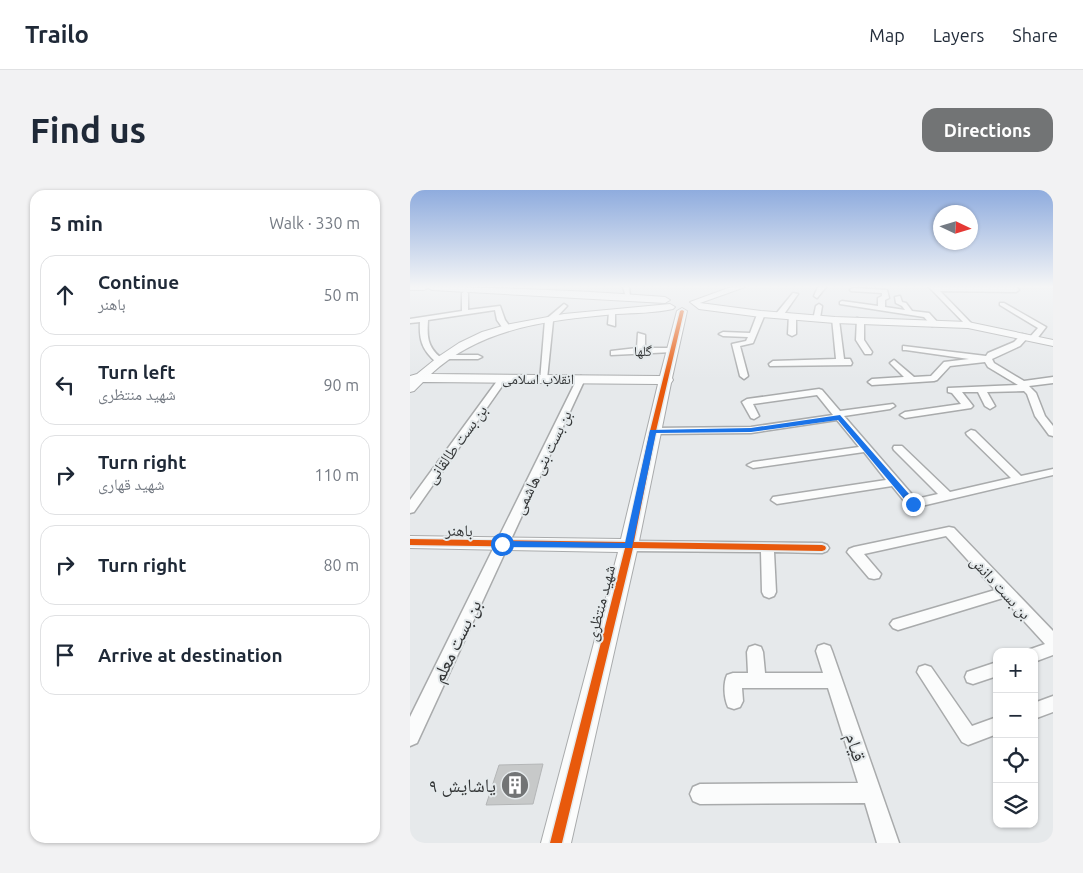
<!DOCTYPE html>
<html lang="en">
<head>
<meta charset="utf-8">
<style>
	body { margin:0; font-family:Ubuntu,"Noto Naskh Arabic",sans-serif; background:#f2f2f3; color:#1f2937 }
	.controls { position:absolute; right:15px; bottom:15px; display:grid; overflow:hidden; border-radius:10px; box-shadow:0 1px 4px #0004 }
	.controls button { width:45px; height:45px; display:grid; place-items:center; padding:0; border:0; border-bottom:1px solid #e0e1e3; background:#fff; color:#1f2937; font:25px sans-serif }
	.compass { position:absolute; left:523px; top:15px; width:45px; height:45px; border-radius:50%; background:#fff; box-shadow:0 1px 4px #0004; rotate:94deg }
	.stop { position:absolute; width:15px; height:15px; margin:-11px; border:4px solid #1a73e8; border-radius:50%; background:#fff }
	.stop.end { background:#1a73e8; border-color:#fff; box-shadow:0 1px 5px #0008 }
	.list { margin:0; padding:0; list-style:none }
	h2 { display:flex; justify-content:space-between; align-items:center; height:65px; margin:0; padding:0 20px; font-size:21px }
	h2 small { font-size:16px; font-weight:400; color:#747a83 }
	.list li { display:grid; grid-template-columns:32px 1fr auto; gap:15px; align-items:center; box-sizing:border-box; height:80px; margin:0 10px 10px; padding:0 10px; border:1px solid #e0e1e3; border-radius:15px }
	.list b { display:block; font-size:19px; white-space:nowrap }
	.list p { margin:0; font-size:16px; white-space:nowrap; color:#747a83 }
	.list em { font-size:16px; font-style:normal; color:#747a83 }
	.icon { flex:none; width:28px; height:28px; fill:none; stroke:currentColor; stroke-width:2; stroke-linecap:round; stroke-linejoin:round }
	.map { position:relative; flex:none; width:643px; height:653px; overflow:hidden; border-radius:15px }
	header { display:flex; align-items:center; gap:30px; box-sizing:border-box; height:70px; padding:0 25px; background:#fff; border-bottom:1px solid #e0e1e3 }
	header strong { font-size:24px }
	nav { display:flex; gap:28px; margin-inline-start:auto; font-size:18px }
	.intro { display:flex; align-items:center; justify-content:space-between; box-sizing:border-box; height:120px; padding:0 30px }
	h1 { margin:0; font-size:35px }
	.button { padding:12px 22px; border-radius:15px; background:#727475; color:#fff; font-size:18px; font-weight:700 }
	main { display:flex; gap:30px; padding:0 30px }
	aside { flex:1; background:#fff; border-radius:15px; box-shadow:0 1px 4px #0004 }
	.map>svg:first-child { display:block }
	.building { fill:#c7c9c9; stroke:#b4b6b7 }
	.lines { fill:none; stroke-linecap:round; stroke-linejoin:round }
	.street-casing { stroke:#a9abac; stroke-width:3 }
	.secondary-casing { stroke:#a9abac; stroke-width:2 }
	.street { fill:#fbfcfc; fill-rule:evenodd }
	.secondary { fill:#fbfcfc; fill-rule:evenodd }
	.cycleway-casing { stroke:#e5eaec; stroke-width:3 }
	.cycleway { fill:#e8590c; fill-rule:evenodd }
	.route { fill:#1a73e8 }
	.labels { text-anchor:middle; stroke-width:4; stroke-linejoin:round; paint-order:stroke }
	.far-street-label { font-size:14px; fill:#333536; stroke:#e5eaec }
	.street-label { font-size:16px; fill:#333536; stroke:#e5eaec }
	.near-street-label { font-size:19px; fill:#333536; stroke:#e5eaec }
	.near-poi-label { font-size:19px; fill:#333536; stroke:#e5eaec; text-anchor:end }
</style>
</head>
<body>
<header>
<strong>Trailo</strong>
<nav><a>Map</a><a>Layers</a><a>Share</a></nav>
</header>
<div class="intro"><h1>Find us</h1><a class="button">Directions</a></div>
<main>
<aside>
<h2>5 min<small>Walk · 330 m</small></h2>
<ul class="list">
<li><svg class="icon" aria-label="ahead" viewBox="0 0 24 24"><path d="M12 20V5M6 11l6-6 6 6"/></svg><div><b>Continue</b><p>باهنر</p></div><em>50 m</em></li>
<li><svg class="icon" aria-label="left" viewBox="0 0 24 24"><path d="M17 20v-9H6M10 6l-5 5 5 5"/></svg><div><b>Turn left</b><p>شهید منتظری</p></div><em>90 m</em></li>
<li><svg class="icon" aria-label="right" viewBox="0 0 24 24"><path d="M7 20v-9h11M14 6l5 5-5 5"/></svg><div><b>Turn right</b><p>شهید قهاری</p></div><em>110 m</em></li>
<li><svg class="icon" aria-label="right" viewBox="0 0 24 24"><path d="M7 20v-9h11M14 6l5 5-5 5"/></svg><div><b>Turn right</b></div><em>80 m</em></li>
<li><svg class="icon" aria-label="arrive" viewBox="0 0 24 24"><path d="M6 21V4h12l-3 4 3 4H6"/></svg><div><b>Arrive at destination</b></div></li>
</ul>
</aside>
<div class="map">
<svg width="643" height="653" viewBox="0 0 643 653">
	<rect width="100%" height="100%" fill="#e6e9eb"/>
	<!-- building -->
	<path class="building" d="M133,574L123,614L76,615L89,575Z"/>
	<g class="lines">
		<defs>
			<path id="street" d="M213,97H219L220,107H216Z
				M408,97H416L407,108L404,106Z
				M519,97H607L609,100L606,102L530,101L561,133V137H558Z
				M443,98L477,100L479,108L475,110V117L495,120L492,116L486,113L485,107L490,106L492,112L496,113L502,121L519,123L529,134L522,136L514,127L430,114V112L432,111L468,116V108L472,106V103L441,101L440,100Z
				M55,101L58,103V120L90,116L95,130L101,138L94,140L87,130L85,120L18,130C17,146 17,156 30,167L34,165H68L72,167L68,169H33L32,172H26C12,160 9,150 10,132L0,133V129L52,121V103Z
				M383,103L388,104L372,127H366L365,125Z
				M590,113H594L636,137L626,150H620L619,148L628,138L590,115Z
				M154,114L157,116L143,131L137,189L133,192L130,191L135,130Z
				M409,114L412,116L410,128L403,130L406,116Z
				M199,122L205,123V136L198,134Z
				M348,122L355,124L343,153L330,156L338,186L334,189L330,186L322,154L336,151L338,147L313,146L309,144L313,142L340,143Z
				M379,124L386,126V144L382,146L378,144Z
				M422,128L429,130L434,169H440L442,173L441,175L360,176L359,174L363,171L426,169Z
				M447,128L454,130V150L462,162L461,164H455L446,150Z
				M228,143L235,145V158H263L267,160L263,162L201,165V161L227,158Z
				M612,144L619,146L610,156L582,169L584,173L614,191L643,187V193L619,196L626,203L635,226L643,236V246L639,245L625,226L617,204L614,201L577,202L585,216L580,219L575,216L568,202H552L563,216L561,218L495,228L490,225L495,222L551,214L542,203L538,202V198L608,195L578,177L575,172L540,176L527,190L524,191L462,195L458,192L462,189L494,187L480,173L484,170L504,187L521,186L534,172L559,169L496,160H493V156L576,166L578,163L604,152Z
				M93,186L97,189L4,322L0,323V310L90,187Z
				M171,186L175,189L7,553L0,556V527L167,189Z
				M409,199L412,200L430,221L483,214L485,216L480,219L434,226L506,309L528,304L484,260L483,258L484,256H492L540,302L601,288L557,245L556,243L561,240L565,241L611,286L643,279V285L503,318L499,317L482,296L367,314L361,310L363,307L476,290L454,262L343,278L337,275L343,272L449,257L427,230L341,243L243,244L238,241L243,238L341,237L423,225L407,205L343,214L349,226L344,229L341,228L332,212L337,209Z
				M539,337L544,338L643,441V465L624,472V462H617L618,460L635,454L593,408L488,440L483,438L480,434L483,430L585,400L536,346L454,364L471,384L469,388L464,389L459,388L437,362L439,359L444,357Z
				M219,351L412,353L417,355L419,358L417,361L412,363L364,362L366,402L364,406L359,408L354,406L352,402L351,362L219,361L214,359L212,356L214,353Z
				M414,454L420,456L422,461L489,653H467L455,613L290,614L283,611L280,604L283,597L290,594L448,593L418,498H332L333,511L330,517L324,519L318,517C314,508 313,494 317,485L323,483H338L337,462L339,457L345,455L351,457L353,462L355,483H413L406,461L408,456Z
				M587,472V486L563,494L557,492L555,487L557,482Z
				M515,475L521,477L562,536L587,527V544L558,555L552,552L507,482L509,477Z
				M643,506V522L624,529V513Z"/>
			<path id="secondary" d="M0,97C85,97 170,100 255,107L260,110L255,113L22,100L18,98L14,100H0Z
				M321,97H335L290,113L351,121L425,127L558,132L643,150V156L558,138L425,133L351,127L289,119L280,112Z
				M260,114L265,117L263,119C245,123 225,123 206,124C140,130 72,137 21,184L250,186L267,121L272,118L277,121L262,188L263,190L261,193L228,356L161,653H131L208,362L0,358V346L211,349L248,194L13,192L4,201L0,202V186L7,184L28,167L49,153L72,142L96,135L154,124Z"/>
		</defs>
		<!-- street casing -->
		<use href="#street" class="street-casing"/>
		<!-- secondary casing -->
		<use href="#secondary" class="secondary-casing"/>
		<!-- street -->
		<use href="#street" class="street"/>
		<!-- secondary -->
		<use href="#secondary" class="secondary"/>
		<defs>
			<path id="cycleway" d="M272,120L274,121L246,241L224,352L412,355L415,356L416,358L415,360L412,361L223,358L152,653H140L215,358L0,355V349L216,352L240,241L270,121Z"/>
		</defs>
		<!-- cycleway casing -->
		<use href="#cycleway" class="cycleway-casing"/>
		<!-- cycleway -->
		<use href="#cycleway" class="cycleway"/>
	</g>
	<!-- sky -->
	<linearGradient id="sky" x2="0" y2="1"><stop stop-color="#8facde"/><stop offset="0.51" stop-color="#f4f5f6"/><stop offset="1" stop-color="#f4f5f6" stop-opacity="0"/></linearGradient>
	<rect width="643" height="189" fill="url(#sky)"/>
	<!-- route -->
	<path class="route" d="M430,225L506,312V316H500L428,230L341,242L246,243L222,358L92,357L88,354L92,351L215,353L240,240L341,238Z"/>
	<!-- icons -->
	<defs>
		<symbol id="building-disc" viewBox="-11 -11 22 22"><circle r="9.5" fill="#727475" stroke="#e5eaec"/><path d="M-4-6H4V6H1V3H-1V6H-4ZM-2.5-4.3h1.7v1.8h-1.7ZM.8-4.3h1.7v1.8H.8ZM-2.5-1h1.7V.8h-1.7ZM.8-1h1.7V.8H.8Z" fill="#fff"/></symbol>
	</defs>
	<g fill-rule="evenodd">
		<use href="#building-disc" x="89" y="579" width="32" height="32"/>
	</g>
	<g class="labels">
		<!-- far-street labels -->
		<g class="far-street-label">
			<text transform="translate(233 161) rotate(-1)" y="5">گلها</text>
			<text x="128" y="194">انقلاب اسلامی</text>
		</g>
		<!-- street labels -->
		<g class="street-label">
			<text transform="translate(46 254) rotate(-54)" y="6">بن بست طالقانی</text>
			<text transform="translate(132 272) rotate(-64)" y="6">بن بست بنی هاشمی</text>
			<text transform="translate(49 340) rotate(1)" y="6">باهنر</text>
			<text transform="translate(591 397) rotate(47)" y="6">بن بست دانش</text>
			<text transform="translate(190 413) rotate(-76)" y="6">شهید منتظری</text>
		</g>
		<!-- near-street labels -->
		<g class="near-street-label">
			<text transform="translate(46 451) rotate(-64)" y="7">بن بست معلم</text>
			<text transform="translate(446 557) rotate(72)" y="7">قیام</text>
		</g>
		<!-- near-poi labels -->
		<g class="near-poi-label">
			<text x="86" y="602">یاشایش ۹</text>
		</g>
	</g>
</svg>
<div class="controls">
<button>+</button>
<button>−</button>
<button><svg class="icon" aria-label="locate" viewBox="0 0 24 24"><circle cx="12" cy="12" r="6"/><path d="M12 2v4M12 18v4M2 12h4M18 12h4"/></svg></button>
<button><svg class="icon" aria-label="layers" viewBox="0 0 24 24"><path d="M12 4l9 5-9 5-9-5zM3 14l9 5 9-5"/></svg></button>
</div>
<svg class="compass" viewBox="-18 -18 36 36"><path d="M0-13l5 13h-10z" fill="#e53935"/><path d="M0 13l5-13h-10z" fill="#747a83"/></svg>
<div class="stop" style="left:92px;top:354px"></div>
<div class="stop end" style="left:503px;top:314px"></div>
</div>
</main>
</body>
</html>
